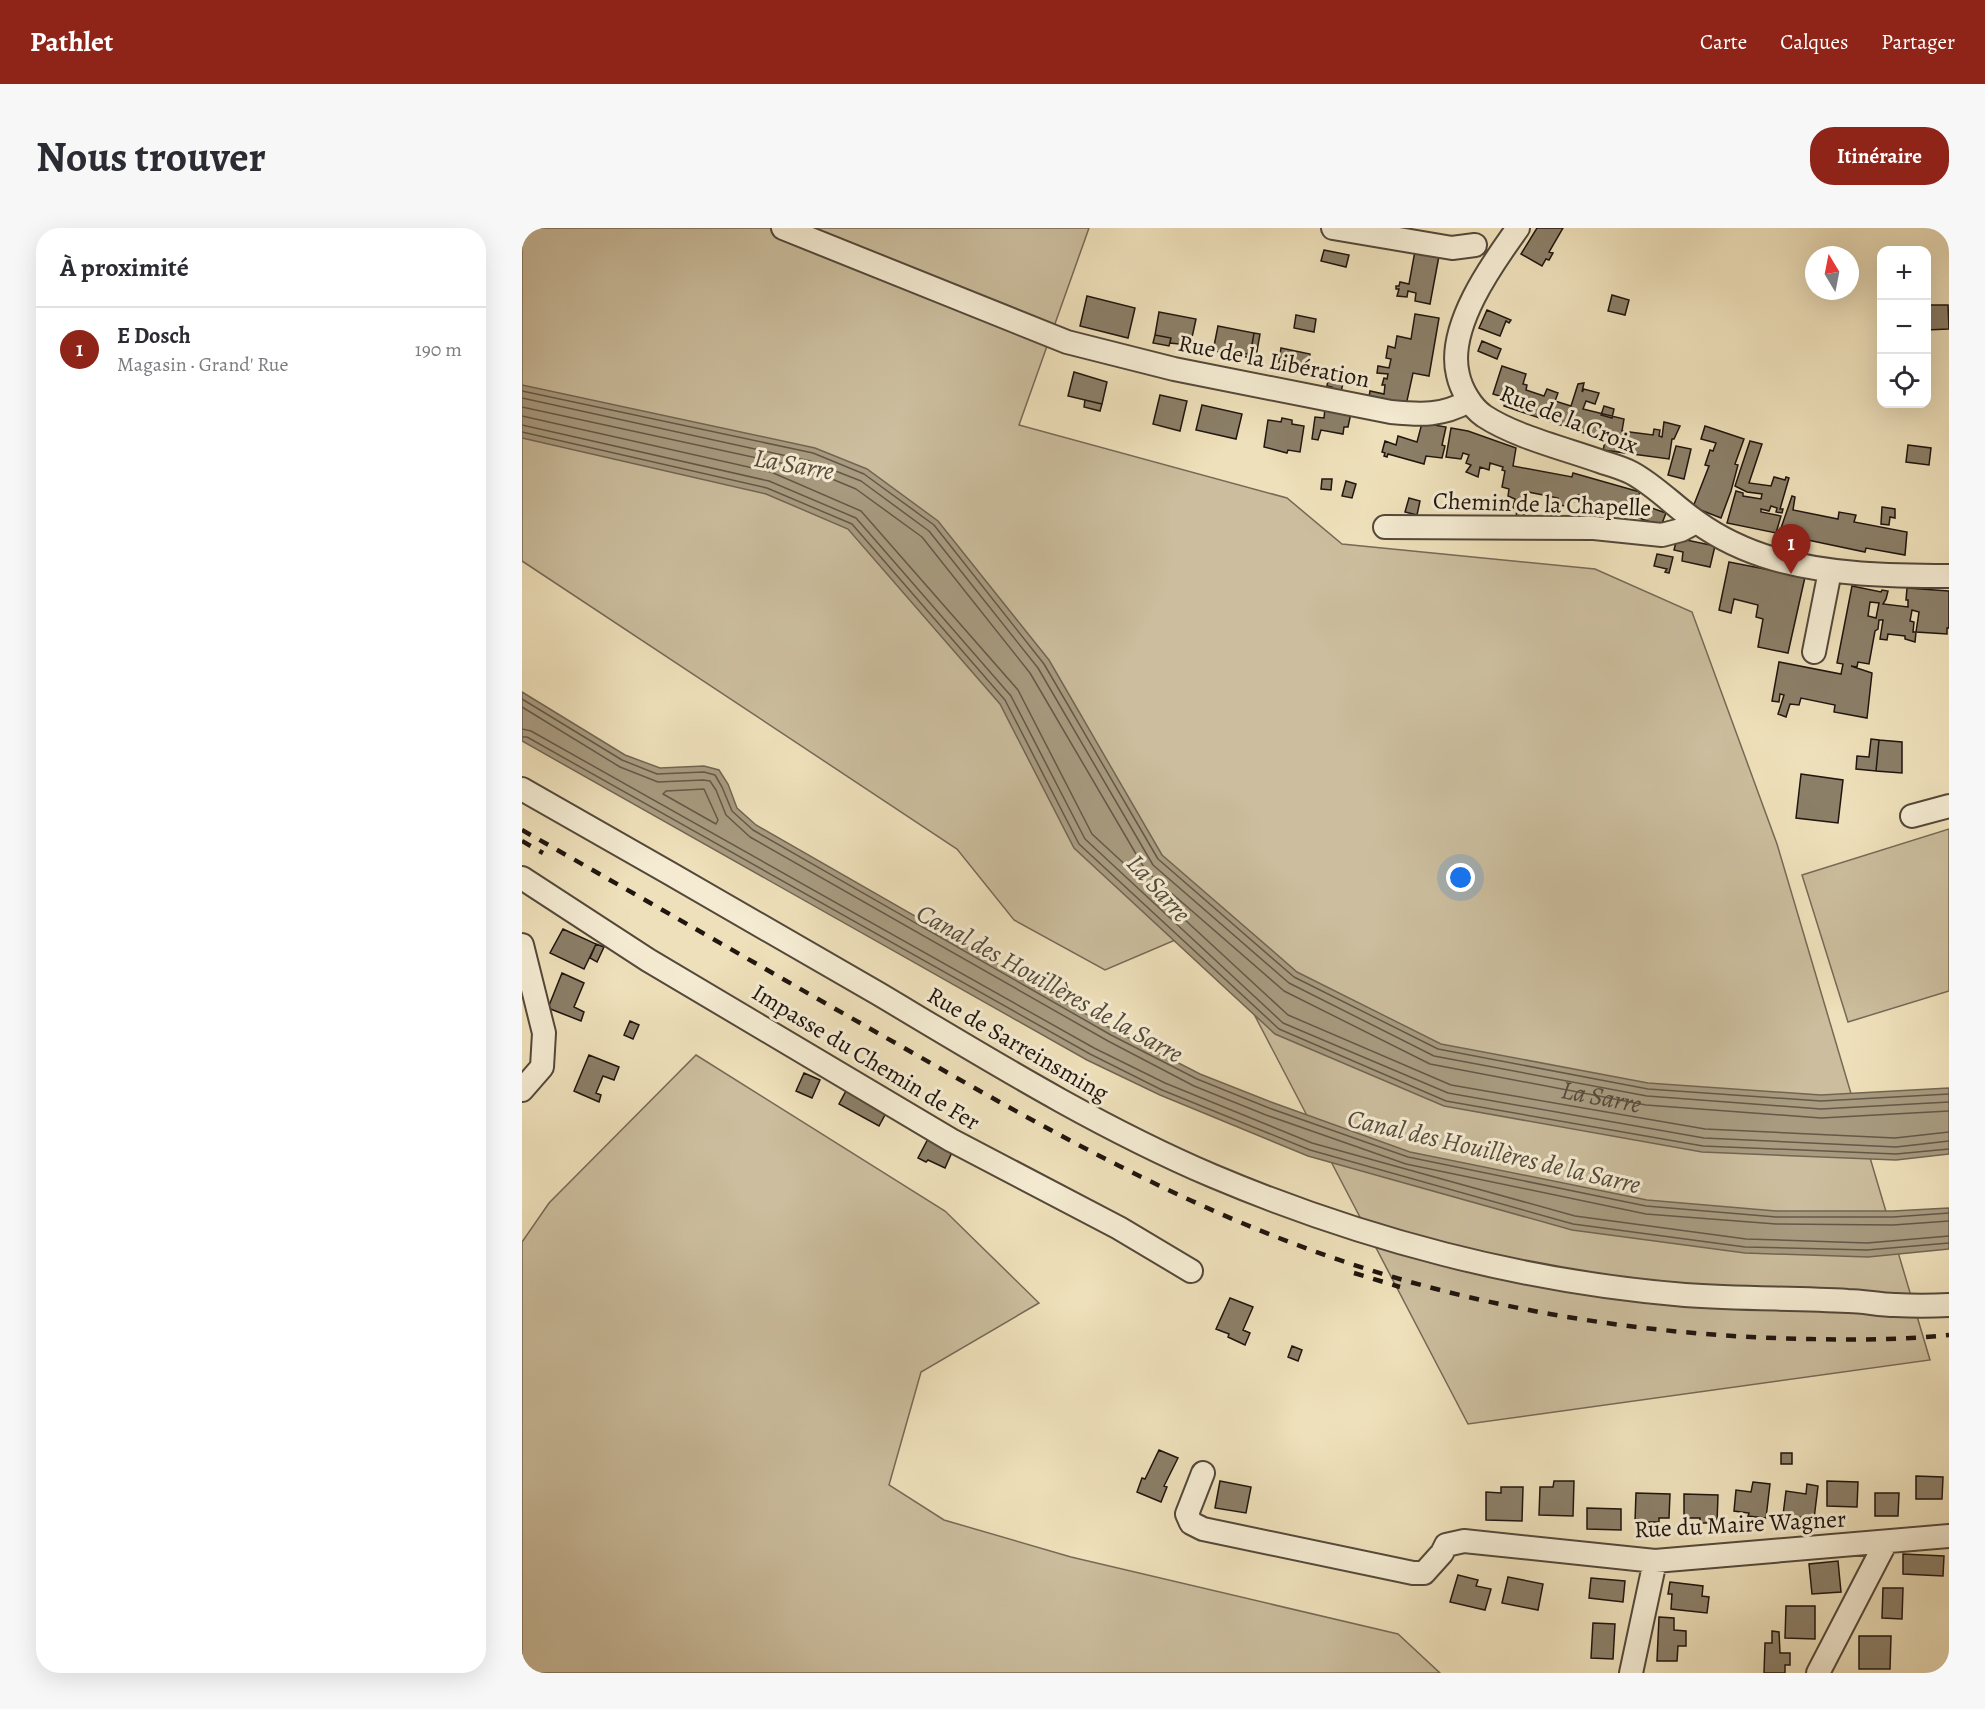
<!DOCTYPE html>
<html lang="fr">
<head>
<meta charset="utf-8">
<style>
	body { margin:0; font-family:Alegreya,serif; background:#f7f7f7; color:#2b2b33 }
	.controls { position:absolute; right:18px; top:18px; display:grid; overflow:hidden; border-radius:12px; box-shadow:0 6px 24px #0002 }
	.controls button { width:54px; height:54px; display:grid; place-items:center; padding:0; border:0; border-bottom:2px solid #e1e1e2; background:#fff; color:#2b2b33; font:30px sans-serif }
	.compass { position:absolute; left:1283px; top:18px; width:54px; height:54px; border-radius:50%; background:#fff; box-shadow:0 6px 24px #0002; rotate:350deg }
	.you { position:absolute; left:939px; top:650px; width:21px; height:21px; margin:-15px; border:4px solid #fff; border-radius:50%; background:#1a73e8; box-shadow:0 0 0 9px #1a73e833 }
	.badge { display:grid; place-items:center; width:39px; height:39px; border-radius:50%; background:#8f2418; color:#fff; font-size:20px; font-weight:700 }
	.pin { position:absolute; translate:-50% -50px; filter:drop-shadow(0 2px 3px #0008) }
	.pin::after { content:''; position:absolute; top:32px; width:21px; height:18px; background:inherit; clip-path:polygon(0 0,100% 0,50% 100%) }
	.list { margin:0; padding:0; list-style:none }
	h2 { display:flex; justify-content:space-between; align-items:center; height:78px; margin:0; padding:0 24px; font-size:26px }
	h2 small { font-size:20px; font-weight:400; color:#7c7c81 }
	.list li { display:grid; grid-template-columns:39px 1fr auto; gap:18px; align-items:center; box-sizing:border-box; height:84px; padding:0 24px; border-top:2px solid #e1e1e2 }
	.list b { display:block; font-size:22px; white-space:nowrap }
	.list p { margin:0; font-size:20px; white-space:nowrap; color:#7c7c81 }
	.list em { font-size:20px; font-style:normal; color:#7c7c81 }
	.icon { flex:none; width:33px; height:33px; fill:none; stroke:currentColor; stroke-width:2; stroke-linecap:round; stroke-linejoin:round }
	.map { position:relative; flex:none; width:1427px; height:1445px; overflow:hidden; border-radius:24px }
	header { display:flex; align-items:center; gap:36px; box-sizing:border-box; height:84px; padding:0 30px; background:#8f2418; color:#fff }
	header strong { font-size:28px }
	nav { display:flex; gap:33px; margin-inline-start:auto; font-size:21px }
	.intro { display:flex; align-items:center; justify-content:space-between; box-sizing:border-box; height:144px; padding:0 36px }
	h1 { margin:0; font-size:42px }
	.button { padding:15px 27px; border-radius:24px; background:#8f2418; color:#fff; font-size:21px; font-weight:700 }
	main { display:flex; gap:36px; padding:0 36px }
	aside { flex:1; background:#fff; border-radius:24px; box-shadow:0 6px 24px #0002 }
	.map>svg:first-child { display:block }
	.green { fill:#cbbd9d; stroke:#766956; stroke-width:1.5 }
	.water { fill:#a89b80; stroke:#726553; stroke-width:1.5 }
	.lines { fill:none; stroke-linecap:round; stroke-linejoin:round }
	.shore { stroke:#645848; stroke-width:1.5 }
	.building { fill:#8b7f68; stroke:#20150f; stroke-width:1.5; fill-rule:evenodd }
	.minor-casing { stroke:#54483a; stroke-width:26 }
	.minor { stroke:#f4ebd2; stroke-width:22 }
	.rail { stroke:#20150f; stroke-width:4.5; stroke-dasharray:10 10; stroke-linecap:butt }
	.labels { text-anchor:middle; stroke-width:6; stroke-linejoin:round; paint-order:stroke }
	.street-label { font-size:24px; fill:#20150f; stroke:#f4ebd2 }
	.water-label { font-size:26px; font-style:italic; fill:#564b3c; stroke:#f4ebd2 }
</style>
</head>
<body>
<header>
<strong>Pathlet</strong>
<nav><a>Carte</a><a>Calques</a><a>Partager</a></nav>
</header>
<div class="intro"><h1>Nous trouver</h1><a class="button">Itinéraire</a></div>
<main>
<aside>
<h2>À proximité<small></small></h2>
<ul class="list">
<li><span class="badge">1</span><div><b>E Dosch</b><p>Magasin · Grand' Rue</p></div><em>190 m</em></li>
</ul>
</aside>
<div class="map">
<svg width="1427" height="1445" viewBox="0 0 1427 1445">
	<rect width="100%" height="100%" fill="#eee0ba"/>
	<filter id="stains"><feTurbulence type="fractalNoise" baseFrequency=".00333" numOctaves="4"/><feColorMatrix values="0 0 0 0 .2 0 0 0 0 .09 0 0 0 0 .02 0 0 0 .5 -.17"/></filter>
	<radialGradient id="worn" r=".72"><stop offset=".6" stop-color="#630" stop-opacity="0"/><stop offset="1" stop-color="#630" stop-opacity=".3"/></radialGradient>
	<!-- green -->
	<path class="green" d="M0,0H567L497,197L765,270L820,316L1073,341L1170,384L1255,616L1408,1132L946,1196L686,698L583,742L492,692L435,621L0,333Z
		M1427,601V763L1326,794L1280,647Z
		M174,827L423,983L517,1075L399,1144L367,1257L422,1292L549,1329L876,1406L918,1445H0V1014L27,975Z"/>
	<!-- water -->
	<path class="water" d="M0,157L293,220L345,241L416,293L527,432L640,627L775,744L919,816L1126,855L1299,867L1427,860V926L1374,932L1180,924L922,878L753,806L552,620L478,476L326,301L244,266L0,210Z
		M0,464L103,527L138,540L182,538L197,542L206,556L215,580L234,597L592,802L678,846L749,874L888,924L1125,972L1254,983H1371L1427,980V1021L1346,1029L1223,1025L1050,1002L786,928L638,867L565,832L0,513Z"/>
	<g class="lines">
		<!-- shore -->
		<g class="shore">
			<path d="M0,163L291,225L342,246L412,297L522,436L636,631L772,749L916,821L1126,861L1299,873L1427,866"/>
			<path d="M0,170L288,233L339,253L407,303L516,440L631,637L767,755L912,828L1125,868L1299,881L1427,874"/>
			<path id="s1" d="M0,179L286,241L334,261L400,309L508,445L624,643L762,763L908,836L1124,877L1299,890L1427,883"/>
			<path d="M0,188L249,244L339,283L496,462L570,606L766,787L929,857L1183,901L1373,910L1427,904"/>
			<path d="M0,197L247,253L334,290L489,468L563,611L761,795L926,865L1182,910L1374,919L1427,913"/>
			<path d="M0,204L245,260L330,296L483,472L557,616L757,801L924,873L1181,918L1374,926L1427,921"/>
			<path d="M0,471L100,532L135,546L182,544L193,547L200,559L210,583L231,602L589,807L675,851L747,880L886,929L1124,978L1254,989H1371L1427,985"/>
			<path d="M0,479L98,539L136,554L181,552L188,553L194,562L204,587L228,609L586,813L672,858L744,887L884,936L1124,986L1254,996L1371,997L1427,993"/>
			<path d="M0,501L9,503L572,820L643,855L790,915L1053,988L1224,1011L1345,1015L1427,1008"/>
			<path d="M0,509H5L568,826L640,862L788,922L1051,996L1223,1019L1345,1022L1427,1015"/>
			<path d="M182,561L196,592L194,596L141,566L144,563Z"/>
		</g>
	</g>
	<!-- building -->
	<path class="building" d="M1015,0H1041L1027,24L1031,25L1027,32L1024,31L1020,38L999,26Z
		M802,22L827,27L824,39L799,33Z
		M893,23L917,28L908,76L893,73L894,65L886,63L885,69L875,68L877,61H874V58H877L878,54L887,56Z
		M1090,67L1107,72L1103,87L1086,83Z
		M565,68L613,80L606,110L558,98Z
		M1404,77H1426L1427,101L1404,102Z
		M965,82L989,92L987,95L984,93L978,108L957,100Z
		M637,84L674,91L669,114L660,113L657,116L648,115L649,110L633,107Z
		M893,86L917,90L907,148L891,145L883,182L846,175L848,163L862,166L863,157H860L862,150L865,151L866,146L855,145L856,138L867,140L869,131L864,130L866,118L873,120L875,108L889,111Z
		M774,87L794,91L792,104L772,100Z
		M696,98L732,105L729,123L725,126L711,123L710,126L691,123Z
		M732,105L738,106L735,123L729,122Z
		M633,107L649,110L647,118L631,115Z
		M960,113L979,121L975,131L956,123Z
		M759,120L788,126L784,146L756,140Z
		M729,122L735,123L734,131L710,126L711,123L725,126Z
		M980,138L1004,146L1001,156L1005,157L1004,162L1022,168L1025,161L1036,165L1033,173L1049,178L1056,156L1062,155L1060,164L1062,161L1077,165L1073,176L1064,173L1061,181L1102,191L1100,203L1131,207L1132,201L1138,202L1137,208L1140,209L1142,194L1158,198L1152,211H1150L1147,231L1081,222L1083,214L1076,212L1077,210L982,178L984,170L971,166Z
		M552,144L585,154L580,176L546,168Z
		M806,152L821,155L819,164L810,162V159L805,158Z
		M638,167L665,173L658,203L631,196Z
		M563,172L580,176L578,183L562,179Z
		M680,177L720,186L714,211L674,202Z
		M1082,178L1092,181L1090,190L1079,187Z
		M803,180L829,185L826,199H822L821,206L799,202L796,212L790,211L793,189L802,190Z
		M760,190L770,192V196L782,198L778,224L766,222L765,225L742,219L746,192L759,194Z
		M900,195L924,199L920,217L923,218L920,230L904,228L902,236L866,226L865,229L862,228L863,225L860,224L863,213L874,217L876,208L895,214Z
		M1183,198L1222,211L1213,236L1216,237L1209,263L1199,290L1171,279L1187,238L1183,237L1188,222L1191,223L1194,215L1179,211Z
		M929,200L946,203L994,220L991,238L1050,249L1051,245L1118,264L1111,285L1092,280L1090,287L1074,285L1077,276L1061,271L1062,268L1056,267L1055,274L1046,272L1044,278L1036,277V270L1006,264L1002,290L994,289L995,281L991,280L993,271L986,268L987,261L980,259L983,243L980,242L981,239L968,235L967,242L958,239L956,249L944,244L949,237L944,235L947,227L941,225L939,231L924,229Z
		M1228,213L1240,216L1227,255L1249,258L1252,249L1263,252L1264,249L1267,250L1258,281H1261L1260,285L1254,284L1255,280L1249,278L1247,283L1239,281V284L1259,288L1254,305L1205,295L1214,263L1221,265V268L1239,271L1240,266L1225,264L1213,258Z
		M1386,217L1409,220L1407,237L1384,234Z
		M1154,218L1169,221L1162,251L1146,247Z
		M800,251H810L809,262L799,261Z
		M824,253L834,256L830,270L820,268Z
		M1270,268L1273,269L1271,282L1316,291L1317,284L1334,287L1332,294L1385,304L1383,327L1344,320L1343,324L1257,306Z
		M887,270L898,273L895,287L883,284Z
		M1121,277L1144,285L1139,298L1117,290Z
		M1360,279L1373,281V290L1368,289L1367,297L1359,296Z
		M1155,310L1193,318L1188,339L1160,333L1161,324L1152,322Z
		M1135,326L1151,329L1147,345L1143,344L1145,341L1132,338Z
		M1207,334L1283,349L1266,425L1236,419L1241,391L1234,389L1236,377L1212,371L1209,385L1197,382Z
		M1330,358L1359,364L1360,362L1366,363L1364,371L1361,376L1386,379V372H1384L1385,360L1427,363V400H1425V406L1394,404L1397,384L1390,382L1388,393L1392,394L1391,404H1394L1393,414L1383,411V408L1366,406L1365,412L1358,411L1361,392H1357L1356,401L1353,403L1347,436L1336,434L1335,439L1329,438L1350,445L1345,490L1312,484L1313,477L1279,470L1277,477L1268,476L1264,489L1256,486L1262,467L1258,466L1257,474L1250,473L1257,434L1319,446L1321,436L1315,435ZM1348,374L1357,375L1354,390L1346,388Z
		M1349,511L1357,512L1354,543L1334,541L1335,528L1347,529Z
		M1357,512L1380,514V545L1354,543Z
		M1279,546L1321,552L1316,595L1274,590Z
		M41,701L74,716L62,741L28,725Z
		M74,716L82,719L75,734L68,730Z
		M40,745L62,755L52,779L62,784L59,793L26,780Z
		M108,793L117,797L111,811L102,807Z
		M67,827L97,839L92,852L81,848L74,865L79,867L77,874L52,863Z
		M282,845L298,852L290,870L274,863Z
		M325,861L365,883L357,898L317,876Z
		M407,909L431,922L423,940L406,932L404,934L396,930Z
		M708,1070L731,1079L721,1102L728,1105L723,1117L706,1109L707,1106L694,1101Z
		M770,1118L780,1122L776,1133L766,1129Z
		M637,1222L656,1230L642,1258L645,1259L639,1274L615,1264L620,1250L623,1251Z
		M1259,1225H1270V1236H1259Z
		M1394,1248L1421,1249L1420,1271H1394Z
		M698,1253L729,1259L724,1285L693,1280Z
		M1032,1253H1052L1051,1288L1017,1287L1018,1259H1031Z
		M1305,1253L1336,1254L1335,1279L1305,1278Z
		M1231,1254L1248,1256L1244,1290L1226,1288L1227,1285L1212,1283L1214,1262L1229,1264Z
		M1285,1256L1296,1258L1292,1291L1261,1287L1264,1263L1284,1266Z
		M979,1259H1001L1000,1293L964,1292V1264L979,1265Z
		M1114,1265L1148,1266L1147,1290H1137V1294H1113Z
		M1353,1265H1377L1376,1288H1353Z
		M1162,1266L1196,1267L1195,1295H1178V1290H1162Z
		M1065,1280L1099,1281V1302L1065,1301Z
		M1381,1326L1422,1328L1421,1348L1381,1346Z
		M1316,1333L1319,1364L1290,1366L1287,1336Z
		M936,1347L956,1352L954,1358L969,1361L963,1382L928,1374Z
		M986,1349L1021,1356L1016,1382L980,1375Z
		M1069,1350L1103,1353L1101,1374L1067,1370Z
		M1148,1354L1181,1358L1180,1368L1187,1369L1185,1385L1149,1381L1150,1366H1146Z
		M1361,1360H1381L1380,1391L1360,1390Z
		M1264,1378H1293V1411L1263,1410Z
		M1137,1389L1152,1390V1402L1164,1403V1418H1156L1155,1433H1135Z
		M1071,1395L1093,1396L1091,1431L1069,1430Z
		M1250,1403L1257,1404L1258,1425H1268V1437H1263V1445H1242L1243,1415H1250Z
		M1337,1408H1369L1368,1441H1337Z"/>
	<g class="lines">
		<defs>
			<path id="minor" d="M261,0L545,114L652,141L869,184C900,187 920,188 947,173
				M811,0L930,20L953,17
				M996,0C970,36 924,100 936,147C939,161 949,179 962,188C994,209 1044,221 1080,234C1090,237 1101,240 1110,245C1134,258 1152,278 1175,294C1197,310 1225,323 1252,331C1309,347 1368,348 1427,348
				M863,299L1072,300L1140,307L1159,302L1174,294
				M1292,424L1308,343
				M0,561C119,629 239,697 357,766C466,831 574,898 691,948C840,1011 1002,1054 1163,1067C1218,1071 1272,1070 1326,1073C1342,1073 1357,1077 1373,1077C1391,1078 1409,1078 1427,1077
				M1390,588L1427,578
				M0,650L126,732L429,912L597,1000L669,1043
				M0,717L22,805L20,839L0,862
				M681,1245L665,1286L669,1295L681,1301L891,1345H902L920,1325L924,1317L942,1313L1133,1333L1427,1308
				M1109,1445L1133,1333
				M1296,1445L1364,1314"/>
		</defs>
		<!-- minor casing -->
		<use href="#minor" class="minor-casing"/>
		<!-- minor -->
		<use href="#minor" class="minor"/>
		<!-- rail -->
		<path class="rail" d="M0,602C131,676 260,751 391,825C510,893 629,960 757,1010C925,1076 1108,1108 1288,1111C1334,1112 1381,1112 1427,1107
			M0,613L21,625
			M832,1045L878,1059"/>
	</g>
	<g class="labels">
		<!-- street labels -->
		<g class="street-label">
			<text transform="translate(752 133) rotate(11)" y="8">Rue de la Libération</text>
			<text transform="translate(1047 191) rotate(22)" y="8">Rue de la Croix</text>
			<text transform="translate(1020 276) rotate(2)" y="8">Chemin de la Chapelle</text>
			<text transform="translate(496 816) rotate(30)" y="8">Rue de Sarreinsming</text>
			<text transform="translate(344 829) rotate(31)" y="8">Impasse du Chemin de Fer</text>
			<text transform="translate(1218 1296) rotate(-3)" y="8">Rue du Maire Wagner</text>
		</g>
		<!-- water labels -->
		<g class="water-label">
			<text transform="translate(272 236) rotate(10)" y="9">La Sarre</text>
			<text transform="translate(637 660) rotate(48)" y="9">La Sarre</text>
			<text transform="translate(528 755) rotate(29)" y="9">Canal des Houillères de la Sarre</text>
			<text dy="9" stroke="none"><textPath href="#s1" startOffset="1350">La Sarre</textPath></text>
			<text transform="translate(972 923) rotate(13)" y="9">Canal des Houillères de la Sarre</text>
		</g>
	</g>
	<rect width="100%" height="100%" filter="url(#stains)"/>
	<rect width="100%" height="100%" fill="url(#worn)"/>
</svg>
<div class="controls">
<button>+</button>
<button>−</button>
<button><svg class="icon" aria-label="locate" viewBox="0 0 24 24"><circle cx="12" cy="12" r="6"/><path d="M12 2v4M12 18v4M2 12h4M18 12h4"/></svg></button>
</div>
<svg class="compass" viewBox="-18 -18 36 36"><path d="M0-13l5 13h-10z" fill="#e53935"/><path d="M0 13l5-13h-10z" fill="#7c7c81"/></svg>
<div class="you"></div>
<div class="pin badge" style="left:1269px;top:346px">1</div>
</div>
</main>
</body>
</html>
